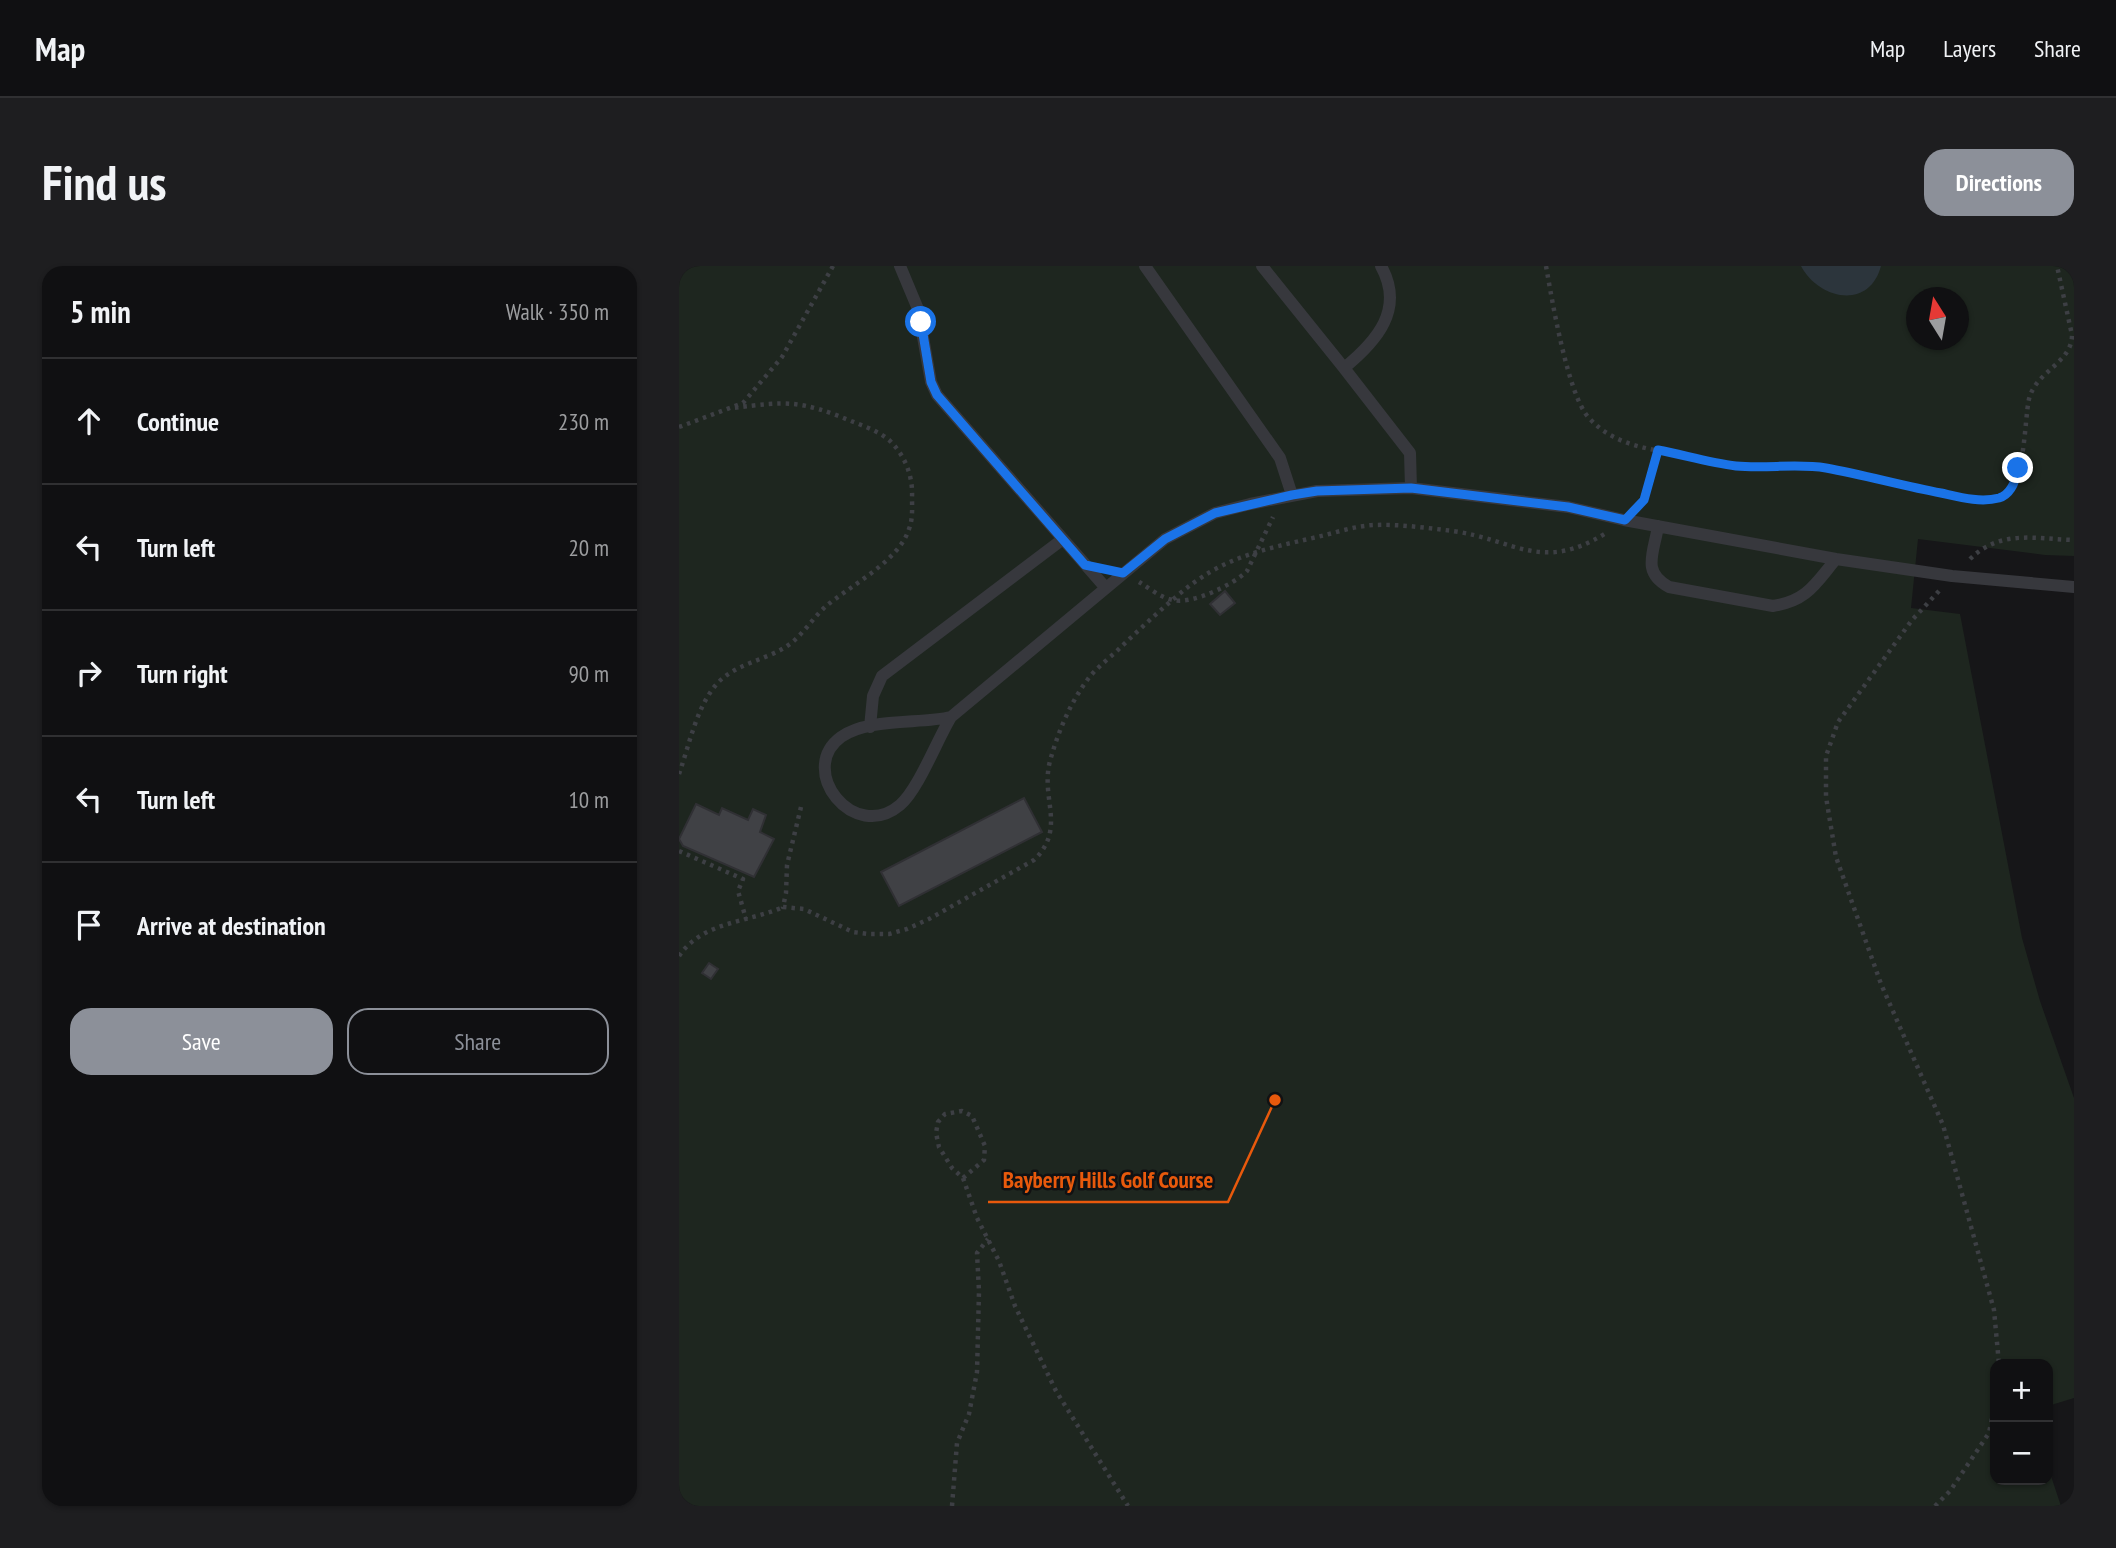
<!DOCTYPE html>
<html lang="en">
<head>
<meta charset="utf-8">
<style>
	body { margin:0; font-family:"PT Sans Narrow",sans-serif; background:#1e1e20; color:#f1f3f6 }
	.controls { position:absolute; right:21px; bottom:21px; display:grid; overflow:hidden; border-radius:14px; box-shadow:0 2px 5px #0004 }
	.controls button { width:63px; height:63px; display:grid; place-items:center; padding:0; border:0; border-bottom:2px solid #303032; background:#101012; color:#f1f3f6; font:35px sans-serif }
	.compass { position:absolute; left:1227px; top:21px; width:63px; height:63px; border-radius:50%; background:#101012; box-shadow:0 2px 5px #0004; rotate:349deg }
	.stop { position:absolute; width:21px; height:21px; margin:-16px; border:5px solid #1a73e8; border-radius:50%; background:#fff }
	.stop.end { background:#1a73e8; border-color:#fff; box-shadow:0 2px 7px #0008 }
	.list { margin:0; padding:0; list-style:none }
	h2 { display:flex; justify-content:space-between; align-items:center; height:91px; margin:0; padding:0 28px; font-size:30px }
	h2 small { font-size:23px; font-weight:400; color:#9c9d9f }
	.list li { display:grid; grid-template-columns:46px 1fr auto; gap:21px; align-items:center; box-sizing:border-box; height:126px; padding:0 28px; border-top:2px solid #303032 }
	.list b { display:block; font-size:26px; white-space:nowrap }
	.list em { font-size:23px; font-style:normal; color:#9c9d9f }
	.actions { display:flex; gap:14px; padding:21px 28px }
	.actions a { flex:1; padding:16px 0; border:2px solid #8c9099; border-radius:21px; text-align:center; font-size:24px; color:#8c9099 }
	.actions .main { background:#8c9099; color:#fff }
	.icon { flex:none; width:38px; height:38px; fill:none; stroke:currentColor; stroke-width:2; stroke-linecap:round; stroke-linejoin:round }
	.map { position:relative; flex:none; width:1395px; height:1240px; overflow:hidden; border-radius:21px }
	header { display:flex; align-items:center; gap:42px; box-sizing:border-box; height:98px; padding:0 35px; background:#101012; border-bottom:2px solid #303032 }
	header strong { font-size:33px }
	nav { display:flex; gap:38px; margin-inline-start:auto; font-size:24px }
	.intro { display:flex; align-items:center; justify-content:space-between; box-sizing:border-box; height:168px; padding:0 42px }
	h1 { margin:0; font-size:49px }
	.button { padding:18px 32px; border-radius:21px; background:#8c9099; color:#fff; font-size:24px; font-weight:700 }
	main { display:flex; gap:42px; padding:0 42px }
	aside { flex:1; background:#101012; border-radius:21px; box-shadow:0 2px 5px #0004 }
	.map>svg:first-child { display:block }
	.green { fill:#1e261f; fill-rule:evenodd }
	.water { fill:#2c353c }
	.building { fill:#404145; stroke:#303034; stroke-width:2 }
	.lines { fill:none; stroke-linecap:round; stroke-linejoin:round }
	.path { stroke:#3d3f44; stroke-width:4.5; stroke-dasharray:3.5 5; stroke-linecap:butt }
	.lane { stroke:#37383d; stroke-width:12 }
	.route { stroke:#1a73e8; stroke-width:9 }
	.leader { fill:none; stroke:#e8590c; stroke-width:2.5 }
	.callout-dot { fill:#e8590c; stroke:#111113; stroke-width:2.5 }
	.callout-label { font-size:23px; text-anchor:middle; font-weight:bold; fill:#e8590c; stroke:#111113; stroke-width:5; stroke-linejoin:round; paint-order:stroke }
</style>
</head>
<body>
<header>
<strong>Map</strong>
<nav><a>Map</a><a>Layers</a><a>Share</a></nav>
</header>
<div class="intro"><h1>Find us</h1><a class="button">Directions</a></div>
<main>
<aside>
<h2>5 min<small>Walk · 350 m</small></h2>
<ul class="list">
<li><svg class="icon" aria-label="ahead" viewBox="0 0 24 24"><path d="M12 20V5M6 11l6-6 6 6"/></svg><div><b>Continue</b></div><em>230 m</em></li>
<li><svg class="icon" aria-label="left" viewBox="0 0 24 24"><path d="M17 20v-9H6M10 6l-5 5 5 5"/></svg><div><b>Turn left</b></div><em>20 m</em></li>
<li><svg class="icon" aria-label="right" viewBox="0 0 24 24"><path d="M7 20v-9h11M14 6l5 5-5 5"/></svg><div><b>Turn right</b></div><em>90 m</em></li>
<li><svg class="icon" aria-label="left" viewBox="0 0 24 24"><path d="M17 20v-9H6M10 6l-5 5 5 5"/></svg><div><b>Turn left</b></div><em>10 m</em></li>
<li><svg class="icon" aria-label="arrive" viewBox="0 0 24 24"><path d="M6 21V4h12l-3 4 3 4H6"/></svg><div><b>Arrive at destination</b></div></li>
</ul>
<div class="actions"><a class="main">Save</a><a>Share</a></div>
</aside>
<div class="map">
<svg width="1395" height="1240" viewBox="0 0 1395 1240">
	<rect width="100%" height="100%" fill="#161618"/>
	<!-- green -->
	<path class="green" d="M0,0H1395V290L1366,289L1239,273L1232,342L1281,348L1343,672L1361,735L1395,832V1132L1369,1140V1098H1316V1214H1369V1201L1382,1240H0ZM1238,32H1280V74H1238Z"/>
	<!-- water -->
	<path class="water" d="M1122,0H1202C1190,45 1139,33 1122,0Z"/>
	<!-- building -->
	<path class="building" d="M546,325L556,337L541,349L531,338Z
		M345,532L363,566L220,640L202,606Z
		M17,538L40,549L43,542L69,554L74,543L87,549L81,566L95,573L75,611L4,580L0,573Z
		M30,697L39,703L32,713L23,707Z"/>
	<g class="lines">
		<!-- path -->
		<path class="path" d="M867,0C873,34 889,130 910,152C938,183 980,184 1018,191C1037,195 1055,200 1075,201C1101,202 1124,198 1149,202C1185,209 1291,242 1322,231C1347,222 1345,155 1350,133C1357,105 1393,97 1393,69L1378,0
			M0,161L64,137L103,91L154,0
			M960,239L965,234L979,184
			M1291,293C1322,263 1356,273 1395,274
			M460,316C470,322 482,332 494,334C512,339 556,318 568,305L594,251
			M1260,325L1233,354L1159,456L1147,490V531L1157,591L1202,718L1264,859L1315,1044L1320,1098
			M0,508C10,480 17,443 36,420C53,399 83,395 105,382C122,372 132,354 146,341C172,319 220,295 230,263C234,253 233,242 233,231C234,210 226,189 210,174C199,165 185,160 172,155C121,134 108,135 54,142
			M122,541L108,599L107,627L104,641L125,643L174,666L189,668H210L228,663L250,653L355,594C388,562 361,533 371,495C379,466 391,437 409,413C418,401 432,391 443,380C461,363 479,346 498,330C543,291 582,284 638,271C656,267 675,260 695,259C721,258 748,262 774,265C836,274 863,307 927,267
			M0,585L64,613L59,625L67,653
			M0,690C24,655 68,657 104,641
			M284,912L305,894L306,880L293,850L283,845L266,848L259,856L257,867L260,881L273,902L284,912L298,952L320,995L336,1040L377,1125L449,1240
			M273,1240L278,1177L290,1148L298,1106L300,1025L298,987L309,973
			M1256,1240L1271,1225L1310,1167L1316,1137"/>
		<!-- lane -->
		<path class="lane" d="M221,0L239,43L252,116L258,129L426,321
			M466,0L601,192L613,229
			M583,0L665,102
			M702,0C726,43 698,75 665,102L731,187L732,222
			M979,260C975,287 962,306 990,321L1094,340C1128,335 1136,318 1157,293
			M272,451L486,273L536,247L571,238L638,225L732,222L889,241L945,254L1157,293L1273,310L1395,321
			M272,451C258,474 239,524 221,539C175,578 117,504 162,471C188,452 240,458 272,451Z
			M191,461L194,430L203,410L384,273"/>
	</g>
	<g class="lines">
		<!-- route -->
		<path class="route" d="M242,56L252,116L258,129L406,299L444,307L486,273L536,247L613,229L638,225L732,222L889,241L946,254L965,234L979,184C1005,189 1031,197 1057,200C1088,203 1117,197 1147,202C1186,209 1224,220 1262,227C1280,231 1301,237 1320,232C1333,228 1337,214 1339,202"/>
	</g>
	<!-- callouts -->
	<path class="leader" d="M596 834L549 936H309"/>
	<circle class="callout-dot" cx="596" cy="834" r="7"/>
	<g class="callout-label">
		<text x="429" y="922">Bayberry Hills Golf Course</text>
	</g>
</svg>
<div class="controls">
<button>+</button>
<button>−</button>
</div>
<svg class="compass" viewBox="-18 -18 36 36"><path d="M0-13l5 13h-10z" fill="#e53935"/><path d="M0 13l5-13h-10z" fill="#9c9d9f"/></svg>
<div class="stop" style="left:242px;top:56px"></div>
<div class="stop end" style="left:1339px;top:202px"></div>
</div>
</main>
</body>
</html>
